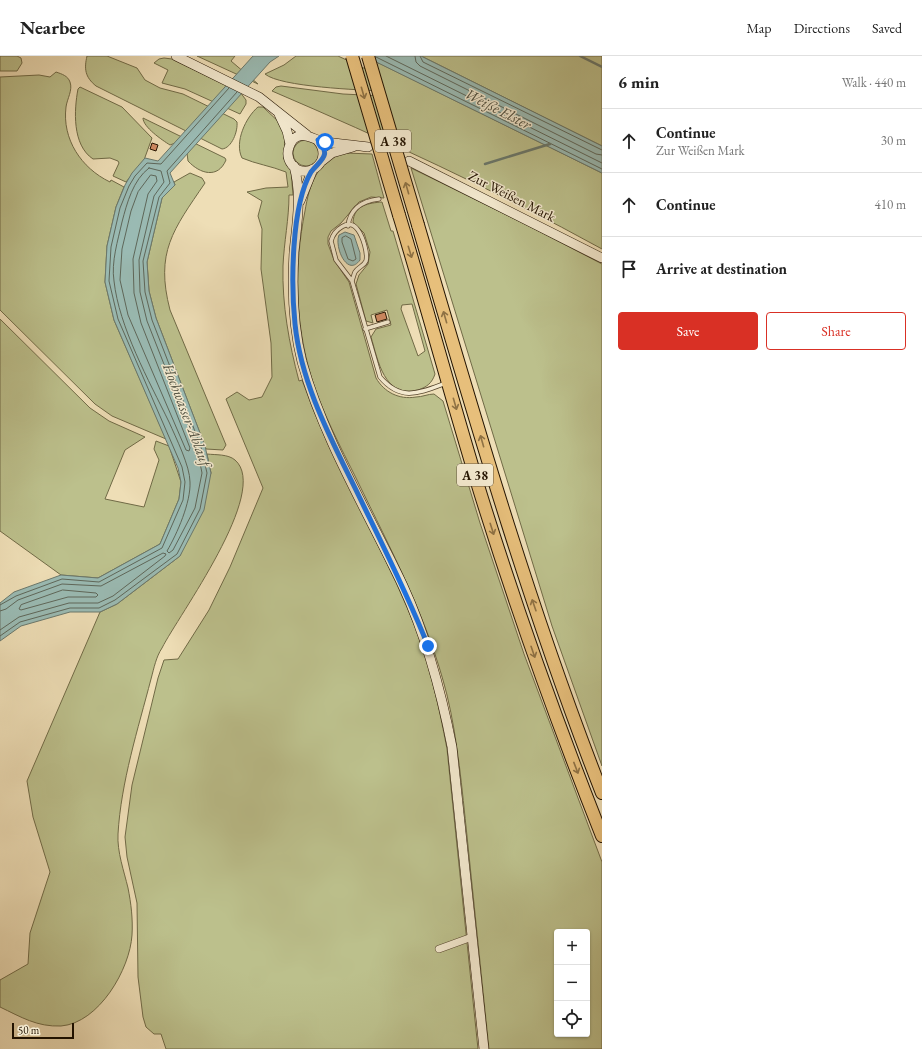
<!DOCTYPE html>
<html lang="en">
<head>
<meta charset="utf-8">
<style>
	body { margin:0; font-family:"EB Garamond",serif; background:#f6f6f6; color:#222 }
	.controls { position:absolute; right:12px; bottom:12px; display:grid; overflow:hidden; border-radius:4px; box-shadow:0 1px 3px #0004 }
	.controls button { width:36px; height:36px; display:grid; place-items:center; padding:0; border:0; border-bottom:1px solid #e0e0e0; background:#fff; color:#222; font:20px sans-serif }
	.scale { position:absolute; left:12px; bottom:10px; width:62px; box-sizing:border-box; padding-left:4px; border:2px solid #231300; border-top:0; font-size:11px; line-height:14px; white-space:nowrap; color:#231300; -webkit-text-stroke:3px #f4ead0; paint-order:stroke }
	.stop { position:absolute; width:12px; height:12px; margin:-9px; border:3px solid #1a73e8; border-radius:50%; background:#fff }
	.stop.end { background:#1a73e8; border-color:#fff; box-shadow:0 1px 4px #0008 }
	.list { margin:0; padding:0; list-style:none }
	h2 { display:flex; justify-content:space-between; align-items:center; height:52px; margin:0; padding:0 16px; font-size:17px }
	h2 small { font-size:13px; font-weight:400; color:#767676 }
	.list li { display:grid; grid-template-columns:26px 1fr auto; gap:12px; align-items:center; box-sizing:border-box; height:64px; padding:0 16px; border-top:1px solid #e0e0e0 }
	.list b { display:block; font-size:15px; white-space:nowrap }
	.list p { margin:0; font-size:13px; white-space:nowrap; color:#767676 }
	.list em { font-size:13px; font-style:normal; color:#767676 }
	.actions { display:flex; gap:8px; padding:12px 16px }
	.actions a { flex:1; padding:9px 0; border:1px solid #d93025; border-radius:4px; text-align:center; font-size:14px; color:#d93025 }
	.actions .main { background:#d93025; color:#fff }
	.icon { flex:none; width:22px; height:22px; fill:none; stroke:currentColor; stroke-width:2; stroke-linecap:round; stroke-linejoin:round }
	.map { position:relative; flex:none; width:602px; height:993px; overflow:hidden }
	header { display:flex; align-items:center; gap:24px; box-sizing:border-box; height:56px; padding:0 20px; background:#fff; border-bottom:1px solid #e0e0e0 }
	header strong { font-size:19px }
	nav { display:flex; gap:22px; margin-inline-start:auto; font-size:14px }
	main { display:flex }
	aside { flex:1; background:#fff }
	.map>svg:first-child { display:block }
	.green { fill:#bcc08c; stroke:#706a46; fill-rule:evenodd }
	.water { fill:#9abbb4; stroke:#6a786c }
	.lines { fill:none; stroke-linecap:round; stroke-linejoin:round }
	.shore { stroke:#5e675a; stroke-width:1 }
	.stream { stroke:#6a786c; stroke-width:2.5 }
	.building { fill:#d18a63; stroke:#231300 }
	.service-casing { stroke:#56462e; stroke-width:5 }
	.minor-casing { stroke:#56462e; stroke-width:8 }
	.secondary-casing { stroke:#231300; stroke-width:10 }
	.motorway-casing { stroke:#231300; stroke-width:14 }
	.service { stroke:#f4ead0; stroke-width:3.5 }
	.minor { stroke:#f4ead0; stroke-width:7 }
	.secondary { stroke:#f4ead0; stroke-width:9 }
	.motorway { stroke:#e7bf7b; stroke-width:12 }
	.motorway-bridge-casing { stroke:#231300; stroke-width:14; stroke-linecap:butt }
	.motorway-bridge { stroke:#e7bf7b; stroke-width:12 }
	.oneway { stroke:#8f7244 }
	.route { stroke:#1a73e8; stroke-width:5 }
	.labels { text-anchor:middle; stroke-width:3; stroke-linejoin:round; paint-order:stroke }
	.shield { fill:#f4ead0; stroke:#62543e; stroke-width:1 }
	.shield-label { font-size:13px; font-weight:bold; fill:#231300 }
	.street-label { font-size:14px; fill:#231300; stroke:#f4ead0 }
	.water-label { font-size:15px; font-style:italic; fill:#4d4e3f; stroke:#f4ead0 }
</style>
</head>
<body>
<header>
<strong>Nearbee</strong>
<nav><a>Map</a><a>Directions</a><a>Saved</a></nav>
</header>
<main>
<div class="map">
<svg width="602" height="993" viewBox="0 0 602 993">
	<rect width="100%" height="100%" fill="#eedeb6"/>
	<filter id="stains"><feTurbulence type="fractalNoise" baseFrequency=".005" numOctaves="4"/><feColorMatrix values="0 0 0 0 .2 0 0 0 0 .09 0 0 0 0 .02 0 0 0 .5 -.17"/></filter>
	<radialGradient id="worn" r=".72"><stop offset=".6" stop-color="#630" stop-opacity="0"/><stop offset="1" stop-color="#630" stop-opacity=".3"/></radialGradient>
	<!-- green -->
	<path class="green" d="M0,0H17L21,2L22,7L17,15H0Z
		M87,0H107L137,12L145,24L160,32L183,38L234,63L237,66C238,75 232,92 222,93L96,30C85,21 84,13 87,0Z
		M197,0H235L231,5L258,28Z
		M296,0H338L370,15L379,7L602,117V193C495,134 384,83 272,35L276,31L281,30L343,38L384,40L383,35C361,34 280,31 265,18L284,9Z
		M421,0H602V90Z
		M164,2L172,3L240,36L246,44V48L240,58L185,33L162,27L168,14L154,7L159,3Z
		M56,16C62,18 68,20 70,26C73,34 67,43 66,51C62,83 81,112 110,126L111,124L124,131L116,151L107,190L105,226L114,264L166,383L112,360L95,348L0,254V21L39,19L50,21Z
		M80,31L122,51L152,82L144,104L126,126L113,120L119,107L118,105L110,102L93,103C72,89 74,54 78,33Z
		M258,51H263L281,68L285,80L284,102L291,115L293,139H289C289,163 284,186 283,210C282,249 289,287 299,325L302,324C330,405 376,477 409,556C428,600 438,646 447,693L478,993H166L161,978H154L146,971L143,961L138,921L137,847L127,801L125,781L132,729L158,622L164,604L178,603L209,554L230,511L263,432L226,343L237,336L249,344L262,341L272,321L271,287L261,213L262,173L258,160L262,145L247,136L266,132L288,131L286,116C271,110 256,108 242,102C234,86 246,61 258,51Z
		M143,62L225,102L226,104C218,123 200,118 188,105L187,97L175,87L170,89C162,84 143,71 143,62Z
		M293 97a13 13 0 1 1 26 0a13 13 0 1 1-26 0Z
		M345,97L372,98L384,142L371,141L359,146L341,167L331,175L328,181V188L334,204L349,226L376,322C384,336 399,344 416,341C422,341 428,338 434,338L443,345L480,467L524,598L602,806V993H489C482,922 474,851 467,780C462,733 458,685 447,639C428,563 391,494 357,424C340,390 322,356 311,320C295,266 294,210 305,155C309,130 317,104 345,97ZM557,876H587V978H557Z
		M411,112L529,170L602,208V710L552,570Z
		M190,117L202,122L205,127C173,174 155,196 170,254L226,389L223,394L206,393L156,262L149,235L147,206L162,142L175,129L174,126Z
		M382,146L391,175H393L435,318C432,327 427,331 418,334C384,343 378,304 371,281L376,273L391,269L387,254L371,259L373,267L366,265L356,228L359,219L368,208L370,196L364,177L353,166C354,149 369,147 382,146ZM412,248L425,295L418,300L401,253L402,249Z
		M0,263L90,352L109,365L145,381L125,394L105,443L144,451L159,404L154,393L156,385L169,390L181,426L179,443L160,488L98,522L61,519L0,475Z
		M207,398C216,399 228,398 235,404C271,435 178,560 162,592C156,601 154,612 151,623C138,673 121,726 118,778C117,796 124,815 128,832C131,847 133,863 132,879C130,913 99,967 61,970C37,971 21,961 0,951V924L28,908L30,877L50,816L33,761L27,725L100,556L117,548L180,500L211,417Z"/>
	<!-- water -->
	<path class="water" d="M253,0H279L270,6L170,117L175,129L162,142L147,206L149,235L156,262L205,390L211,417L204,454L180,500L117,548L100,556H70L21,570L0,585V547L14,536L61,519L98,522L160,488L179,443L181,426L178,412L114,264L105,226L107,190L116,151L125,129L132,117L145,102L158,105Z
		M364,0H421L602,90V117Z
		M345,176L354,179L360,197V204C347,222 334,190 339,179Z"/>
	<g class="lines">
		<!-- shore -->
		<path class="shore" d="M386,0L602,107
			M415,0L416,6L420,10L596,98L602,99
			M420,0L423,6L602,94
			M376,1L602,113
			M149,112L161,115L164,126L154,140L139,204L140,236L147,265L197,392L202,417L195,452L173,494L169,497L167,495C177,478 191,446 190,426C190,410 176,382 169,366C149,325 119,271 114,225C111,206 118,184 122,166C127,147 133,124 149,112Z
			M151,119L156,120L157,125L148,138L133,203L134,237L141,267L190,392L189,395L186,394L128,259L120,224L122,193L131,155L138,136Z
			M346,180L351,183L356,203L353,205L348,203L342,186V182Z
			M63,534L96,537L98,539L96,541H68L21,554L19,553L21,549Z
			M0,549L16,540L62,523L99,526L162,492L183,444L185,426L182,411L118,263L109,225L111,191L120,152L129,130L135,120L147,107L161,108L229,32
			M0,555L6,553L18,544L62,528L101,530L163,497L166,498L165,500L113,540L98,547H69L19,561L0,574
			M0,580L20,566L70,552H99L115,544L177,498L200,453L207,417L201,391L152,264L145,236L143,205L159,141L170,127L167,115L237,36"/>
		<!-- stream -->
		<path class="stream" d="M580,0L602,11
			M485,108L550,88"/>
	</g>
	<!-- building -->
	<path class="building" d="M152,87L158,89L156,95L150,93Z
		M385,256L387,263L377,266L375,259Z"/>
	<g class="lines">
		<defs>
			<path id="service" d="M348,170C350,152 362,145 379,143
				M352,225L336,204L331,185C334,174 349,161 358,174C363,181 368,197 366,205C364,210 358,211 355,216C354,218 353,222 352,225L380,321C401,346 419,337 446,327
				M365,273L388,266"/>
			<path id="minor" d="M439,893L472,881"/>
			<path id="secondary" d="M176,0L259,41L307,79
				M279,58L287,75L290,88
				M317,84C335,103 308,127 292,109C288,104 287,97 289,91C296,70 313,84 325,86C339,88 354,89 368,91
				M322,105L332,97L353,91
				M409,105L602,202
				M294,110C302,139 297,166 294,196C292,231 293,271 302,306C324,384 368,456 403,530C427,582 441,635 452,691L484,993
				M300,145L313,113"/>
			<path id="motorway" d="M399,159C427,251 452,344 480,436C516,552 557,667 602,780
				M418,169C474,360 529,551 602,737"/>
		</defs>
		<!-- service casing -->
		<use href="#service" class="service-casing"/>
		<!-- minor casing -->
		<use href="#minor" class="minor-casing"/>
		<!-- secondary casing -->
		<use href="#secondary" class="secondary-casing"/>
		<!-- motorway casing -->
		<use href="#motorway" class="motorway-casing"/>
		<!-- service -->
		<use href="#service" class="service"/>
		<!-- minor -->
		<use href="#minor" class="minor"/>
		<!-- secondary -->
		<use href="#secondary" class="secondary"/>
		<!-- motorway -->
		<use href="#motorway" class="motorway"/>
		<defs>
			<path id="motorway-bridge" d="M352,0L399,159
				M368,0L418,169"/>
		</defs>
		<!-- motorway-bridge casing -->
		<use href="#motorway-bridge" class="motorway-bridge-casing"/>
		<!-- motorway-bridge -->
		<use href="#motorway-bridge" class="motorway-bridge"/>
	</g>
	<!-- one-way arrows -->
	<defs><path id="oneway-shaft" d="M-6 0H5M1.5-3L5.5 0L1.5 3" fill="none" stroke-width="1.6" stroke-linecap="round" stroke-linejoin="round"/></defs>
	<g class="oneway">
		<use href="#oneway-shaft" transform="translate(363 37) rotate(74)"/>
		<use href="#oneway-shaft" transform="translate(407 132) rotate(-106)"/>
		<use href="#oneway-shaft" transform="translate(410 196) rotate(73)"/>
		<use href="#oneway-shaft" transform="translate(445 261) rotate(-106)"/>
		<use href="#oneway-shaft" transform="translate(455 348) rotate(74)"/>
		<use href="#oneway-shaft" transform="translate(482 385) rotate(-106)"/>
		<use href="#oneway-shaft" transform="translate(492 473) rotate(72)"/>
		<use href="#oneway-shaft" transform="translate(534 549) rotate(-109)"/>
		<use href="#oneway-shaft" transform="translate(533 596) rotate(71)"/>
		<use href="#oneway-shaft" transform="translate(576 712) rotate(69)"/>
	</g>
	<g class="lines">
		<!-- route -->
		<path class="route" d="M325,86L318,84C333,100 319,105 311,116C291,150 291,229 295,268C301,327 330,381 356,434C381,486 407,537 428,590"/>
	</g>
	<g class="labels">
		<!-- shield labels -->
		<g class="shield">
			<rect x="375" y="74" width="36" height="22" rx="3"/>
			<rect x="457" y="408" width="36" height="22" rx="3"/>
		</g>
		<g class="shield-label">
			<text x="393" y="90">A 38</text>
			<text x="475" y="424">A 38</text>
		</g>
		<!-- street labels -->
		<g class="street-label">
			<text transform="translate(512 140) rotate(27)" y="5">Zur Weißen Mark</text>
		</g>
		<!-- water labels -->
		<g class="water-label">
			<text transform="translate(498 53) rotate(27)" y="5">Weiße Elster</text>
			<text transform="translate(187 359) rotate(69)" y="5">Hochwasser-Ablauf</text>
		</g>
	</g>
	<rect width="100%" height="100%" filter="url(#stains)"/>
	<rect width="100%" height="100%" fill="url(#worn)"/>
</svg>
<div class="controls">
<button>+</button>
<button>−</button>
<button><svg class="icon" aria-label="locate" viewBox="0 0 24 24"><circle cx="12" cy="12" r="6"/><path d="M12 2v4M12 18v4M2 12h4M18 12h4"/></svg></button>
</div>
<div class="scale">50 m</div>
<div class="stop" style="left:325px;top:86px"></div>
<div class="stop end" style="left:428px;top:590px"></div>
</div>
<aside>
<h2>6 min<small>Walk · 440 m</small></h2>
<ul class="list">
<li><svg class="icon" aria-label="ahead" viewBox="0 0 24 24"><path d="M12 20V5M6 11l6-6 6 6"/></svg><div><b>Continue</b><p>Zur Weißen Mark</p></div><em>30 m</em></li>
<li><svg class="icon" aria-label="ahead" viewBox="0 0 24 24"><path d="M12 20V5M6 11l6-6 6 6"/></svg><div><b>Continue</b></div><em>410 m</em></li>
<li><svg class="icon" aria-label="arrive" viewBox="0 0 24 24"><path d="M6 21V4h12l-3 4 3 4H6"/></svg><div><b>Arrive at destination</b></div></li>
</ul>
<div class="actions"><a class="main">Save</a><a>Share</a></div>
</aside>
</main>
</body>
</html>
